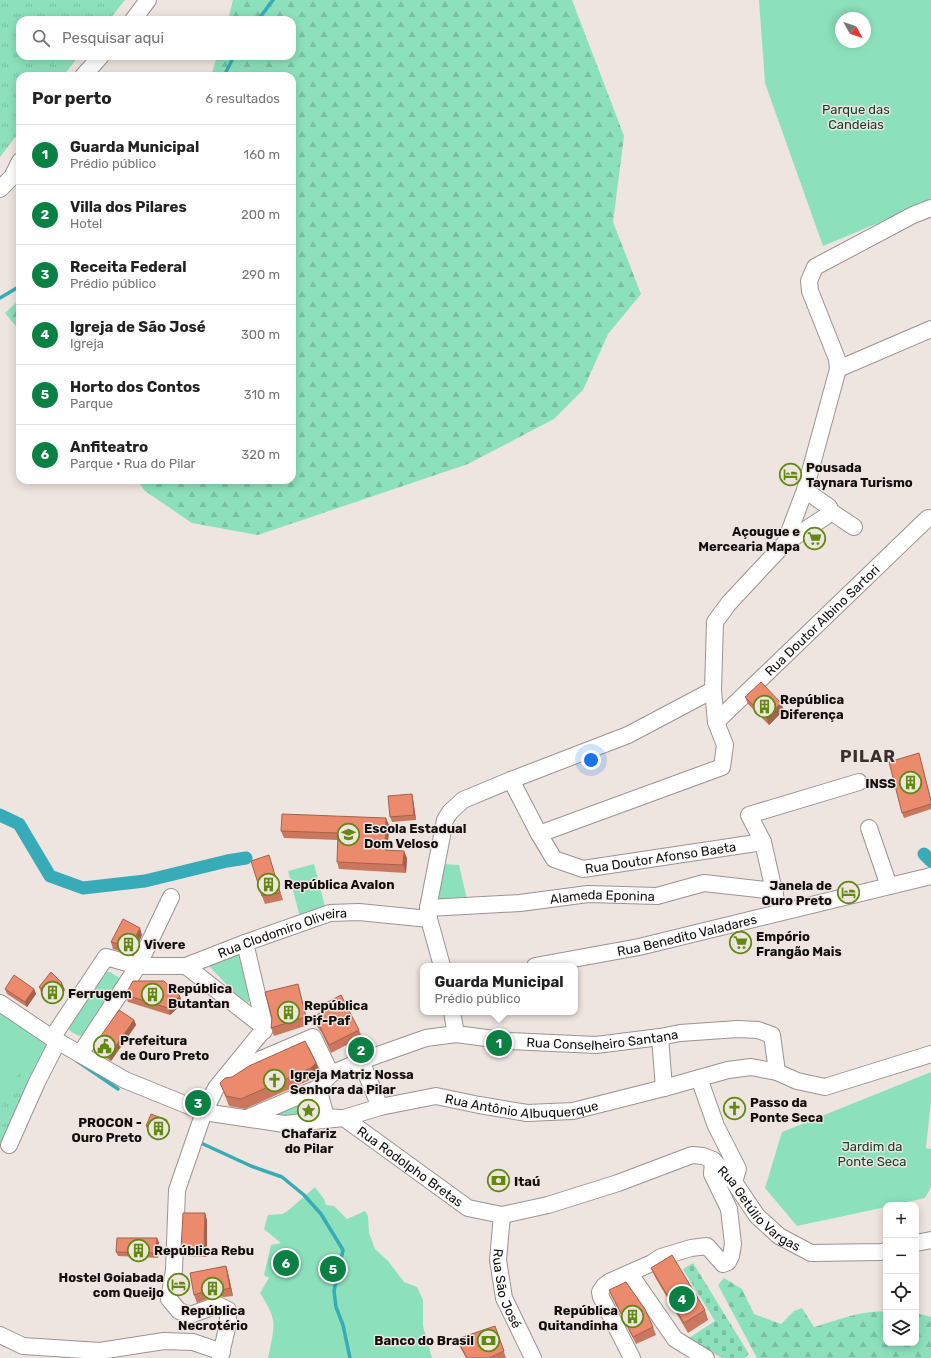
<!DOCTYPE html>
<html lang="pt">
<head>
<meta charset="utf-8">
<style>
	body { margin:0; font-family:Rubik,sans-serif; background:#f2f2f2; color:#222 }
	.controls { position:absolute; right:12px; bottom:12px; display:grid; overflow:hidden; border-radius:8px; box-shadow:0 2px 10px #0003 }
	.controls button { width:36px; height:36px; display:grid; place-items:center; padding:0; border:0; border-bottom:1px solid #e0e0e0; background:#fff; color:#222; font:20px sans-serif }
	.compass { position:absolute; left:835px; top:12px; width:36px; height:36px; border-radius:50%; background:#fff; box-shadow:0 2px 10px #0003; rotate:130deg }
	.you { position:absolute; left:591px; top:760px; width:14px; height:14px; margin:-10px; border:3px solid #fff; border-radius:50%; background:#1a73e8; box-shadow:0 0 0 6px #1a73e833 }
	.badge { display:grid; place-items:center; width:26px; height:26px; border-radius:50%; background:#0b8043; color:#fff; font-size:13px; font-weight:700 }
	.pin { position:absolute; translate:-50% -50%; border:2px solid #fff; box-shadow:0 1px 4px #0006 }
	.popup { position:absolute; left:420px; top:963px; width:158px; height:52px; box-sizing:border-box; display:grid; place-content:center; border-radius:8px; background:#fff; filter:drop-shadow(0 1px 3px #0005); font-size:13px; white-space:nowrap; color:#767676 }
	.popup b { font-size:15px; color:#222 }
	.popup::after { content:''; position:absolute; left:50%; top:100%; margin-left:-8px; border:8px solid transparent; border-top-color:#fff }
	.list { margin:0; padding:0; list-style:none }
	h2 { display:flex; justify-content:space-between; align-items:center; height:52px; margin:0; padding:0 16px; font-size:17px }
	h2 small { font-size:13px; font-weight:400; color:#767676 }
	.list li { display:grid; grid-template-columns:26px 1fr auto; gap:12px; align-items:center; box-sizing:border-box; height:60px; padding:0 16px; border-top:1px solid #e0e0e0 }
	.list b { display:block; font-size:15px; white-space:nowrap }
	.list p { margin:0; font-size:13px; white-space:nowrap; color:#767676 }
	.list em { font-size:13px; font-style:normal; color:#767676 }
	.icon { flex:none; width:22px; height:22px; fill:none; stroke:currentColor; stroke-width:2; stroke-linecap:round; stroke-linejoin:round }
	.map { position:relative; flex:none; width:931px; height:1358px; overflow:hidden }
	.search { position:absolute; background:#fff; box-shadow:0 2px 10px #0003; left:16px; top:16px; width:280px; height:44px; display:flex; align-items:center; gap:10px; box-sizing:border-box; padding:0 14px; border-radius:12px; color:#767676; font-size:15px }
	.panel { position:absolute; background:#fff; box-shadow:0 2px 10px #0003; left:16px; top:72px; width:280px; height:412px; border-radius:12px }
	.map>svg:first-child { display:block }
	.grass { fill:url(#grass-tufts) }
	.forest { fill:url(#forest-firs) }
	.cemetery { fill:url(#cemetery-stones) }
	.park { fill:#8ce1bc; fill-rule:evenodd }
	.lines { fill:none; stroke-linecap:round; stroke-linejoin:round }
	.stream { stroke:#38abb8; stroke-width:3.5 }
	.canal { stroke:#38abb8; stroke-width:13 }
	.minor-casing { stroke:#9c9390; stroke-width:18 }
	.minor { stroke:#fff; stroke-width:16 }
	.wall { fill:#ca775e }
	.shaded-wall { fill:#a4614c }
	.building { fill:#eb8a6d; stroke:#a4614c }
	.labels { text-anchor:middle; stroke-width:3; stroke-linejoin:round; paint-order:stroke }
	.park-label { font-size:13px; fill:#0f422f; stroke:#eee4e0 }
	.poi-label { font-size:13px; font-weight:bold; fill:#120f0e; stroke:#eee4e0; text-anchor:start }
	.street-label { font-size:13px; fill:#120f0e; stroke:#eee4e0 }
	.district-label { font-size:17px; font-weight:bold; letter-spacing:1px; fill:#38302e; stroke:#eee4e0 }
</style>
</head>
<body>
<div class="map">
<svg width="931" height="1358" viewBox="0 0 931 1358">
	<defs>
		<pattern id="grass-tufts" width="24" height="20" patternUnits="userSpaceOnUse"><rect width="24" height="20" fill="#8ce1bc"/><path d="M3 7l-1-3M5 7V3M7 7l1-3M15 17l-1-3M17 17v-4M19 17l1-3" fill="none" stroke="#78c0a0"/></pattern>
		<pattern id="forest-firs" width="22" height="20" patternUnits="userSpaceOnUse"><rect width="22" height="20" fill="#8ce1bc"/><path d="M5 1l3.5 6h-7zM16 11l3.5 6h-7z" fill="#78c0a0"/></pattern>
		<pattern id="cemetery-stones" width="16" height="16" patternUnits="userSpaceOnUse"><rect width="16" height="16" fill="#8ce1bc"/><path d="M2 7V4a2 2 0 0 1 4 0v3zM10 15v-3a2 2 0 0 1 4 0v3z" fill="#78c0a0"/></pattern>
	</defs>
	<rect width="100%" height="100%" fill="#eee4e0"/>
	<!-- grass -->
	<path class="grass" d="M0,0H125L109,20H20V56H79L63,76H20V131L0,157Z
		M40,1067L5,1141L0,1147V1093L17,1068Z"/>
	<!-- forest -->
	<path class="forest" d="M233,0H572L624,136L613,222L641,294L608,334L583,390L554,419L468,464L258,535L192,523L145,491L137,480H292V76H211L217,56H292V20H228Z
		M20,299V331L5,313Z
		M724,1278L742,1289L754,1314L781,1324L794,1311L802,1308L814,1327C836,1321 864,1309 886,1312V1343H916V1306L917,1313L931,1317V1358H757L718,1285Z"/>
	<!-- cemetery -->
	<path class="cemetery" d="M693,1263L749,1354L745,1358H722L689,1338L715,1321L683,1269Z"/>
	<!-- park -->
	<path class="park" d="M759,0H931V201L823,246L765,83ZM841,18H865V42H841Z
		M314,864L328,918L302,925L288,871Z
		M442,864L459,865L468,904L431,906Z
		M246,951L249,1002L244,1003L210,967L211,962Z
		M107,972H110L121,979L82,1036C77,1036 68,1031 67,1025Z
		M0,1006L62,1048L38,1065L16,1076L0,1111Z
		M931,1072V1100L926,1148L931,1149V1187L925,1198L894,1205H886V1207L797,1226L765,1188L782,1132Z
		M315,1095L320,1123L280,1118L279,1111Z
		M315,1187L324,1199L326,1205L334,1206L347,1219L365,1211L368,1216L369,1233L375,1249L388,1261L404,1282L417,1287L423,1300V1326L432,1358H268C270,1348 275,1329 273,1320C271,1310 265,1301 260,1293L269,1278L264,1275L271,1245L281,1243L264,1229L268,1215L283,1214L290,1209Z"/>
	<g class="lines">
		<!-- stream -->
		<path class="stream" d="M258,20L273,0
			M224,76L234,56
			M0,298L20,286
			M77,1061L118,1089
			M201,1143L251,1166L282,1177L304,1195L321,1214L343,1250L334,1291L336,1307L343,1325L350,1358"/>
		<!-- canal -->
		<path class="canal" d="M0,815L19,824L50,876L83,888L145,881L227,861L246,858
			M924,854L931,861"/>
		<defs>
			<g id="minor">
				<path d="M133,20L148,0"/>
				<path d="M83,76L101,56"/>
				<path d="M0,189L12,177L20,161"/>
				<path d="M838,369L931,329"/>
				<path d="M830,511L854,527"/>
				<path d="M785,543L825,517L830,511L829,507L805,490"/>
				<path id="s1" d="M716,722L928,518"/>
				<path id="s2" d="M511,780L539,834L554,859L583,869L763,842"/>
				<path d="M869,828L889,886"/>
				<path d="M539,834L722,767L725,745L716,722L713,690L715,622L729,603L785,543L805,490L838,369L837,359L810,291L809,281L815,267L913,215L931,208"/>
				<path id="s3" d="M171,897L138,966H186L245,943L330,913L359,912L429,919"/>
				<path d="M776,900L763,842L749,815L859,782"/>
				<path id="s4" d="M428,908L520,903L588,894L657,896L704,883L775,891"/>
				<path d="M245,943L265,1028L264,1031"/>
				<path d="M186,966L265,1028L216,1088L204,1112L177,1190L174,1270L169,1299L179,1311L190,1315L218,1305L228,1310V1324L220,1358"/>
				<path d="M442,966L429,919L428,908L445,820L450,812L463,800L511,780L628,735L713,690"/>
				<path id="s5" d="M535,966L639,947L931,876"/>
				<path id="s6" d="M0,1003L52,1038L125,1080L204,1112L284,1124L344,1118L380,1107L436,1096L479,1105L527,1113L573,1111L664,1088L728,1070L751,1067L777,1072L797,1081L825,1087L931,1054"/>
				<path d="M452,1012L456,1034"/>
				<path d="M660,1037L664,1088"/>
				<path d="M52,1038L106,957L138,966L80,1054"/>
				<path d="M361,1061L380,1107"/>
				<path id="s7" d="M331,1074L361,1061L426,1038L456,1034L509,1041L596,1045L660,1037L680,1033L738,1029L758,1030L772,1035L777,1072"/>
				<path d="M233,1077L259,1060L313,1037L331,1074L318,1088L326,1117L339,1118"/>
				<path d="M699,1078L716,1126L738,1169L734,1182"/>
				<path d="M247,1118L318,1088"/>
				<path id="s8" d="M344,1118L468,1208L502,1215L548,1205L618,1183L692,1155L703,1156L713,1160L734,1182L757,1216L779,1236L811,1253L881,1252L886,1251"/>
				<path d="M9,1145L37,1082L58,1041"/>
				<path id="s9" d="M502,1215L498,1260L504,1298L533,1358"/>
				<path d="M916,1243L931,1240"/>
				<path d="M630,1274L675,1339L706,1358"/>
				<path d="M0,1335L23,1346L100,1351L164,1341L193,1342L222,1352"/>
				<path d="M632,1358L601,1297L600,1292L604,1286L609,1282L652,1263L661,1257L691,1248L707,1246L723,1264L728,1262L731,1256L733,1244L729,1209L712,1174L713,1160"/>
			</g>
		</defs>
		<!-- minor casing -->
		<use href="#minor" class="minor-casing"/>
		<!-- minor -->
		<use href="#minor" class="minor"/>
	</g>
	<!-- wall -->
	<path class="wall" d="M745,697L784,710L769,725L748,704Z
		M920,758L931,799V809L904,818L902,813Z
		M412,794L413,799L416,820L392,822L390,817Z
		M389,825L388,850L407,858L406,873L339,869L337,862L338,840L284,838L281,831Z
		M271,862L283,900L265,904L262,896Z
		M142,935L133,955L113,949L111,942Z
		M298,984L300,992L308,1025L274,1036L271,1028Z
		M39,987L65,990L56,1002L42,995Z
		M5,989H34L36,994L27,1007L7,994Z
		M125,995L180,996L182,1004L170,1015L128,1002Z
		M324,1004L359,1030L362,1037L331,1053L322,1033L315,1024L313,1017L326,1009Z
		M134,1020L136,1025L111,1061L95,1052L93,1047Z
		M305,1041L320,1072L314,1078L245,1109L229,1106L220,1083L232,1077Z
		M169,1125L163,1137L148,1131L146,1126Z
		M205,1213L207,1221V1257L184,1256L181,1249Z
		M157,1238L159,1243L158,1258L118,1256L116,1252Z
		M226,1266L228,1273L233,1296L224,1297L219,1296H215L197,1303L194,1295Z
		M651,1268L705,1310L708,1320L688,1333L655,1277Z
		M609,1290L653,1327L656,1335L636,1344L612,1297Z
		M495,1326L506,1358H466L460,1347L457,1339Z"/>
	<!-- shaded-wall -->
	<path class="shaded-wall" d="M781,703L784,710L769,725L766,717Z
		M412,794L413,799L416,820L414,815Z
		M386,818L389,825L387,857L385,850Z
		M404,851L407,858L406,873L403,865Z
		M140,928L142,935L133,955L130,947Z
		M62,983L65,990L56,1002L53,995Z
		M34,989L36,994L27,1007L25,1002Z
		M180,996L182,1004L170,1015L168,1008Z
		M134,1020L136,1025L111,1061L109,1056Z
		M316,1063L320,1072L314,1078L311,1068Z
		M167,1120L169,1125L163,1137L161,1132Z
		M205,1213L207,1221V1257L204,1249Z
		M157,1238L159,1243L158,1258L156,1253Z
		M226,1266L228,1273L233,1296L230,1288Z"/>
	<!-- building -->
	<path class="building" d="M761,682L781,703L766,717L745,697Z
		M919,753L931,801V804L902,813L889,762Z
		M412,794L414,815L390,817L388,796Z
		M282,814L386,818L385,850L404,851L403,865L337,862L338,833L281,831Z
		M269,855L280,893L262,896L251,861Z
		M123,919L140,928L130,947L111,942Z
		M51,972L62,983L53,995L39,987Z
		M14,975L34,989L25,1002L5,989Z
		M133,981H164L180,996L168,1008L125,995Z
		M298,984L306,1017L271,1028L272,1018L265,992Z
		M341,995L359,1030L329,1045L319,1025L313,1017L327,1009L324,1004Z
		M119,1010L134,1020L109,1056L93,1047Z
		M305,1041L316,1063L311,1068L241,1099L226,1096L220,1083L225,1078L232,1077L249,1066Z
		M151,1114L167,1120L161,1132L146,1126Z
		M183,1213H205L204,1249H181Z
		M117,1238H157L156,1253L116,1252Z
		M672,1255L705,1310L684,1323L651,1268Z
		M226,1266L230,1288L222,1290L216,1288L212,1289L194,1295L190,1273Z
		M626,1282L645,1309L653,1327L633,1337L609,1290Z
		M495,1326L504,1351L489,1358H467L457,1339Z"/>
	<!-- icons -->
	<defs>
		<symbol id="hotel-ring" viewBox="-11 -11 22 22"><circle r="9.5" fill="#eee4e0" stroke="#628912" stroke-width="1.5"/><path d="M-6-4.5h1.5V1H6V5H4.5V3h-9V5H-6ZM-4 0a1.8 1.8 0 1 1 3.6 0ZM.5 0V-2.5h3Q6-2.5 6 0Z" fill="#628912"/></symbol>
		<symbol id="supermarket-ring" viewBox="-11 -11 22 22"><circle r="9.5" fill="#eee4e0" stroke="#628912" stroke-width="1.5"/><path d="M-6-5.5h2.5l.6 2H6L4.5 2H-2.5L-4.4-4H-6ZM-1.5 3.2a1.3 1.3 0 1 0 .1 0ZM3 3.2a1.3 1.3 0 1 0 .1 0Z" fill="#628912"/></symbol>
		<symbol id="building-ring" viewBox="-11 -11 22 22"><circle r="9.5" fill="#eee4e0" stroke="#628912" stroke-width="1.5"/><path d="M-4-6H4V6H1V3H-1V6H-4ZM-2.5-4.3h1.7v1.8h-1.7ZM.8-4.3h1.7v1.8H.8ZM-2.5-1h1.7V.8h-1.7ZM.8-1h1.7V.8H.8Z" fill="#628912"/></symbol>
		<symbol id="school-ring" viewBox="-11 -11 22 22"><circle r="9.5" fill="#eee4e0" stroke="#628912" stroke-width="1.5"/><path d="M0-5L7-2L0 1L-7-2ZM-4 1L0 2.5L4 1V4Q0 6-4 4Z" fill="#628912"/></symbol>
		<symbol id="civic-ring" viewBox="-11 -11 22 22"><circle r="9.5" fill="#eee4e0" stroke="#628912" stroke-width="1.5"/><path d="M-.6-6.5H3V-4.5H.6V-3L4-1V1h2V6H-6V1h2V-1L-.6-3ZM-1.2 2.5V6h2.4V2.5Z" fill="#628912"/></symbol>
		<symbol id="church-ring" viewBox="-11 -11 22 22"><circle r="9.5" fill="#eee4e0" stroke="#628912" stroke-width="1.5"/><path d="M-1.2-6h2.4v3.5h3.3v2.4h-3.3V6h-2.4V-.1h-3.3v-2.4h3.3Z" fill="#628912"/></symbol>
		<symbol id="sight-ring" viewBox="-11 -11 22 22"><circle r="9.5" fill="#eee4e0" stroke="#628912" stroke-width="1.5"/><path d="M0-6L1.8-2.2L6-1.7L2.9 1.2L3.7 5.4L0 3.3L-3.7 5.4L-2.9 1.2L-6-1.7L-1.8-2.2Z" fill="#628912"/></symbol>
		<symbol id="bank-ring" viewBox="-11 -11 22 22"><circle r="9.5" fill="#eee4e0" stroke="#628912" stroke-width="1.5"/><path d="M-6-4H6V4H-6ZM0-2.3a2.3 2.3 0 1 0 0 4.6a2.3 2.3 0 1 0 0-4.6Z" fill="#628912"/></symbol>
	</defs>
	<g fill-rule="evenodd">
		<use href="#hotel-ring" x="778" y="462" width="25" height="25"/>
		<use href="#supermarket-ring" x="802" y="526" width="25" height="25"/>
		<use href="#building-ring" x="752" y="694" width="25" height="25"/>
		<use href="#building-ring" x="898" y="770" width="25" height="25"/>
		<use href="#school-ring" x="336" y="822" width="25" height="25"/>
		<use href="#building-ring" x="256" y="872" width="25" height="25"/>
		<use href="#hotel-ring" x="836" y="880" width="25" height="25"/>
		<use href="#supermarket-ring" x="728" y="930" width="25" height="25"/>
		<use href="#building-ring" x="116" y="932" width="25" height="25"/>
		<use href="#building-ring" x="40" y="980" width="25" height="25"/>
		<use href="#building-ring" x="140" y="982" width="25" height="25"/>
		<use href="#building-ring" x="276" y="1000" width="25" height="25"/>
		<use href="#civic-ring" x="92" y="1034" width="25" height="25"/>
		<use href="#church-ring" x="262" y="1068" width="25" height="25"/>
		<use href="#church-ring" x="722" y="1096" width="25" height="25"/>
		<use href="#sight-ring" x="296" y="1098" width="25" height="25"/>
		<use href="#building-ring" x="146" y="1116" width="25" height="25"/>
		<use href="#bank-ring" x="486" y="1168" width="25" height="25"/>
		<use href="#building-ring" x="126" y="1238" width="25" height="25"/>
		<use href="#hotel-ring" x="166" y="1272" width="25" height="25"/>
		<use href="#building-ring" x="200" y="1276" width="25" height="25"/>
		<use href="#building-ring" x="620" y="1304" width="25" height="25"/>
		<use href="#bank-ring" x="476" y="1328" width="25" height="25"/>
	</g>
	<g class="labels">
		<!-- park labels -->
		<g class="park-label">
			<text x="856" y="114">Parque das<tspan x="856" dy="15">Candeias</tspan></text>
			<text x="872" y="1151">Jardim da<tspan x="872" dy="15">Ponte Seca</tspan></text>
		</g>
		<!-- poi labels -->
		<g class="poi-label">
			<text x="806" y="472">Pousada<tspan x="806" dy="15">Taynara Turismo</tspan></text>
			<text x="800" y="536" text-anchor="end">Açougue e<tspan x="800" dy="15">Mercearia Mapa</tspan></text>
			<text x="780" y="704">República<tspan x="780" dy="15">Diferença</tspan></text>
			<text x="896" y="788" text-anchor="end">INSS</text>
			<text x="364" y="833">Escola Estadual<tspan x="364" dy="15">Dom Veloso</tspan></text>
			<text x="284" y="889">República Avalon</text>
			<text x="832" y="890" text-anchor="end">Janela de<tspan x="832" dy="15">Ouro Preto</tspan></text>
			<text x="756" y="941">Empório<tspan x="756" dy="15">Frangão Mais</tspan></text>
			<text x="144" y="949">Vivere</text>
			<text x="168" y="993">República<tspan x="168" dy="15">Butantan</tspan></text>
			<text x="68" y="998">Ferrugem</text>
			<text x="304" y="1010">República<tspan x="304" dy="15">Pif-Paf</tspan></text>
			<text x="120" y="1045">Prefeitura<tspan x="120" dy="15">de Ouro Preto</tspan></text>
			<text x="290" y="1079">Igreja Matriz Nossa<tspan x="290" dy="15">Senhora da Pilar</tspan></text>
			<text x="750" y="1107">Passo da<tspan x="750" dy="15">Ponte Seca</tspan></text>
			<text x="142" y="1127" text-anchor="end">PROCON -<tspan x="142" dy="15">Ouro Preto</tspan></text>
			<text x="309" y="1138" text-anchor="middle">Chafariz<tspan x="309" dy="15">do Pilar</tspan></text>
			<text x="514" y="1186">Itaú</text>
			<text x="154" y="1255">República Rebu</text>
			<text x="164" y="1282" text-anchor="end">Hostel Goiabada<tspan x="164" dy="15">com Queijo</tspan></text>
			<text x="213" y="1315" text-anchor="middle">República<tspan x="213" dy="15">Necrotério</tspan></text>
			<text x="618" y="1315" text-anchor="end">República<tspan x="618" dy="15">Quitandinha</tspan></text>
			<text x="474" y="1345" text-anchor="end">Banco do Brasil</text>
		</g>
		<!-- street labels -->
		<g class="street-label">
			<text dy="5" stroke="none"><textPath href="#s1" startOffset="147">Rua Doutor Albino Sartori</textPath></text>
			<text dy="5" stroke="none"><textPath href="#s2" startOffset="199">Rua Doutor Afonso Baeta</textPath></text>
			<text dy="5" stroke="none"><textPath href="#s4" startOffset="175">Alameda Eponina</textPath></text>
			<text dy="5" stroke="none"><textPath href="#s3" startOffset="227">Rua Clodomiro Oliveira</textPath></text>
			<text dy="5" stroke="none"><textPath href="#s5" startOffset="155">Rua Benedito Valadares</textPath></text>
			<text dy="5" stroke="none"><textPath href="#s7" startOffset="279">Rua Conselheiro Santana</textPath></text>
			<text dy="5" stroke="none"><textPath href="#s6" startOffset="555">Rua Antônio Albuquerque</textPath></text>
			<text dy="5" stroke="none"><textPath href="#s8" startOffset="82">Rua Rodolpho Bretas</textPath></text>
			<text dy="5" stroke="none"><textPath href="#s8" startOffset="477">Rua Getúlio Vargas</textPath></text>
			<text dy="5" stroke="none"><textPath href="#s9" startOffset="75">Rua São José</textPath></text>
		</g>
		<!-- district labels -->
		<g class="district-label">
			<text x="868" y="762">PILAR</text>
		</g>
	</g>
</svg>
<div class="controls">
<button>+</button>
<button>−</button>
<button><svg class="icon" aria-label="locate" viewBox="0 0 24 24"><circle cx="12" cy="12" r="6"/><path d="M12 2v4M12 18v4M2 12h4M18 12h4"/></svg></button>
<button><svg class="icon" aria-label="layers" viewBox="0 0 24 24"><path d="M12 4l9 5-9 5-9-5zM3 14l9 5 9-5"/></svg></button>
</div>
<svg class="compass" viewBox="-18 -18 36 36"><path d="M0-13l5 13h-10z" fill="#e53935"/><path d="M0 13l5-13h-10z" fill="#767676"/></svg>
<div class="you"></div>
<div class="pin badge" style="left:499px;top:1043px">1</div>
<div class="popup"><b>Guarda Municipal</b>Prédio público</div>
<div class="pin badge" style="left:361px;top:1050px">2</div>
<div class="pin badge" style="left:198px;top:1103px">3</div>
<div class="pin badge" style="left:682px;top:1299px">4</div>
<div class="pin badge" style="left:333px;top:1269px">5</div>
<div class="pin badge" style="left:286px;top:1263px">6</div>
<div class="search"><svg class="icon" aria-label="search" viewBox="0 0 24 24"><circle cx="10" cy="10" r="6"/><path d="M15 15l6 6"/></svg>Pesquisar aqui</div>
<section class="panel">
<h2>Por perto<small>6 resultados</small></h2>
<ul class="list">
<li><span class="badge">1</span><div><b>Guarda Municipal</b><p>Prédio público</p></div><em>160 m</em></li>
<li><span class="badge">2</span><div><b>Villa dos Pilares</b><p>Hotel</p></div><em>200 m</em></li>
<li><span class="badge">3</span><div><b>Receita Federal</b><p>Prédio público</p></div><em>290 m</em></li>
<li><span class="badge">4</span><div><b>Igreja de São José</b><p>Igreja</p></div><em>300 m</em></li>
<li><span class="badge">5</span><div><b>Horto dos Contos</b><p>Parque</p></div><em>310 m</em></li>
<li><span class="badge">6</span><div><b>Anfiteatro</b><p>Parque · Rua do Pilar</p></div><em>320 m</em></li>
</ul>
</section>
</div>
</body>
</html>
